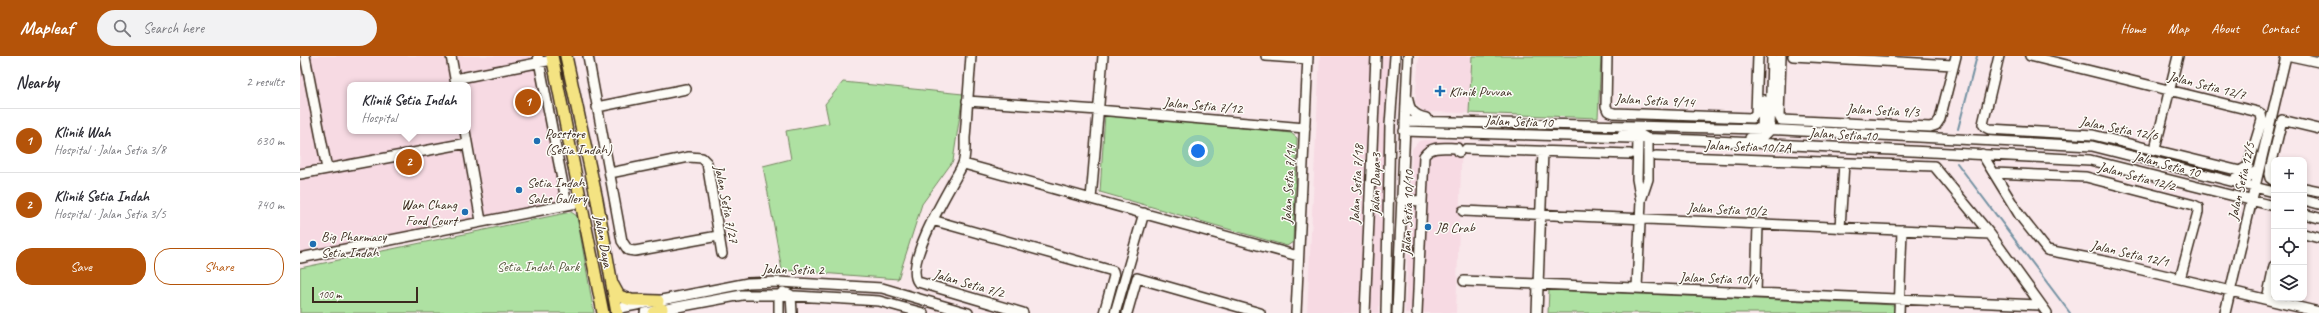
<!DOCTYPE html>
<html lang="en">
<head>
<meta charset="utf-8">
<style>
	body { margin:0; font-family:Caveat,sans-serif; background:#f2f2f3; color:#2b2b33 }
	.controls { position:absolute; right:12px; bottom:12px; display:grid; overflow:hidden; border-radius:8px; box-shadow:0 2px 6px #0003 }
	.controls button { width:36px; height:36px; display:grid; place-items:center; padding:0; border:0; border-bottom:1px solid #e1e1e2; background:#fff; color:#2b2b33; font:20px sans-serif }
	.scale { position:absolute; left:12px; bottom:10px; width:106px; box-sizing:border-box; padding-left:4px; border:2px solid #3b2a1e; border-top:0; font-size:11px; line-height:14px; white-space:nowrap; color:#3b2a1e; -webkit-text-stroke:3px #fdfcf7; paint-order:stroke }
	.you { position:absolute; left:898px; top:95px; width:14px; height:14px; margin:-10px; border:3px solid #fff; border-radius:50%; background:#1a73e8; box-shadow:0 0 0 6px #1a73e833 }
	.badge { display:grid; place-items:center; width:26px; height:26px; border-radius:50%; background:#b45309; color:#fff; font-size:13px; font-weight:700 }
	.pin { position:absolute; translate:-50% -50%; border:2px solid #fff; box-shadow:0 1px 4px #0006 }
	.popup { position:absolute; left:47px; top:26px; width:124px; height:52px; box-sizing:border-box; display:grid; place-content:center; border-radius:8px; background:#fff; filter:drop-shadow(0 1px 3px #0005); font-size:13px; white-space:nowrap; color:#7c7c81 }
	.popup b { font-size:15px; color:#2b2b33 }
	.popup::after { content:''; position:absolute; left:50%; top:100%; margin-left:-8px; border:8px solid transparent; border-top-color:#fff }
	.list { margin:0; padding:0; list-style:none }
	h2 { display:flex; justify-content:space-between; align-items:center; height:52px; margin:0; padding:0 16px; font-size:17px }
	h2 small { font-size:13px; font-weight:400; color:#7c7c81 }
	.list li { display:grid; grid-template-columns:26px 1fr auto; gap:12px; align-items:center; box-sizing:border-box; height:64px; padding:0 16px; border-top:1px solid #e1e1e2 }
	.list b { display:block; font-size:15px; white-space:nowrap }
	.list p { margin:0; font-size:13px; white-space:nowrap; color:#7c7c81 }
	.list em { font-size:13px; font-style:normal; color:#7c7c81 }
	.actions { display:flex; gap:8px; padding:12px 16px }
	.actions a { flex:1; padding:9px 0; border:1px solid #b45309; border-radius:16px; text-align:center; font-size:14px; color:#b45309 }
	.actions .main { background:#b45309; color:#fff }
	.icon { flex:none; width:22px; height:22px; fill:none; stroke:currentColor; stroke-width:2; stroke-linecap:round; stroke-linejoin:round }
	.map { position:relative; flex:none; width:2019px; height:257px; overflow:hidden }
	header { display:flex; align-items:center; gap:24px; box-sizing:border-box; height:56px; padding:0 20px; background:#b45309; color:#fff }
	header strong { font-size:19px }
	nav { display:flex; gap:22px; margin-inline-start:auto; font-size:14px }
	.search { width:280px; height:36px; background:#f2f2f3; display:flex; align-items:center; gap:10px; box-sizing:border-box; padding:0 14px; border-radius:22px; color:#7c7c81; font-size:15px }
	main { display:flex }
	aside { flex:1; background:#fff }
	.map>svg:first-child { display:block }
	.built { fill:#f7dae3; fill-rule:evenodd }
	.green { fill:#aee1a2; stroke:#748660 }
	.lines { fill:none; stroke-linecap:round; stroke-linejoin:round }
	.stream { stroke:#7492a3; stroke-width:2 }
	.minor-casing { stroke:#3b2a1e; stroke-width:12 }
	.major-casing { stroke:#3b2a1e; stroke-width:14 }
	.minor { stroke:#fdfcf7; stroke-width:9 }
	.major { stroke:#f4e382; stroke-width:11 }
	.poi-dot { fill:#1f6fb2; stroke:#fdfcf7; stroke-width:1.5 }
	.labels { text-anchor:middle; stroke-width:3; stroke-linejoin:round; paint-order:stroke }
	.street-label { font-size:14px; fill:#3b2a1e; stroke:#fdfcf7 }
	.poi-label { font-size:14px; fill:#3b2a1e; stroke:#fdfcf7; text-anchor:start }
	.park-label { font-size:14px; fill:#58583f; stroke:#fdfcf7 }
</style>
</head>
<body>
<header>
<strong>Mapleaf</strong>
<div class="search"><svg class="icon" aria-label="search" viewBox="0 0 24 24"><circle cx="10" cy="10" r="6"/><path d="M15 15l6 6"/></svg>Search here</div>
<nav><a>Home</a><a>Map</a><a>About</a><a>Contact</a></nav>
</header>
<main>
<aside>
<h2>Nearby<small>2 results</small></h2>
<ul class="list">
<li><span class="badge">1</span><div><b>Klinik Wah</b><p>Hospital · Jalan Setia 3/8</p></div><em>630 m</em></li>
<li><span class="badge">2</span><div><b>Klinik Setia Indah</b><p>Hospital · Jalan Setia 3/5</p></div><em>740 m</em></li>
</ul>
<div class="actions"><a class="main">Save</a><a>Share</a></div>
</aside>
<div class="map">
<svg width="2019" height="257" viewBox="0 0 2019 257">
	<rect width="100%" height="100%" fill="#f9e8eb"/>
	<filter id="ink" filterUnits="userSpaceOnUse"><feTurbulence type="fractalNoise" baseFrequency=".025" numOctaves="2"/><feDisplacementMap in="SourceGraphic" scale="8" xChannelSelector="R" yChannelSelector="G"/><feConvolveMatrix kernelMatrix="1 2 1 2 8 2 1 2 1" color-interpolation-filters="sRGB"/></filter>
	<g filter="url(#ink)">
		<!-- built -->
		<path class="built" d="M0,0H235L264,147L0,200ZM50,29H168V75H50Z
			M1020,0H1089L1079,257H1007Z
			M1119,0H1172L1169,57L1124,56L1115,46Z
			M1124,84L1162,85L1156,257H1105L1112,93L1119,85Z"/>
		<!-- green -->
		<path class="green" d="M1172,0H1301L1298,62L1169,57Z
			M543,26L663,38L653,105L622,148L598,223L482,214L463,110L491,103L486,75L529,67L525,48Z
			M805,58L991,77L997,82L993,186L987,190L800,136Z
			M271,156L277,160L294,257H0V212Z
			M1249,234L1595,249V257H1248Z"/>
		<g class="lines">
			<!-- stream -->
			<path class="stream" d="M1658,73L1677,0
				M1657,107L1770,257"/>
			<defs>
				<path id="minor" d="M5,0L27,113
					M151,0L156,28
					M238,0L267,149
					M288,0L322,185L328,194L335,195L418,180
					M671,0C669,27 667,55 665,82C665,90 666,103 662,110C652,129 603,207 618,226L723,257
					M966,0L1008,3
					M1307,0L1306,50L1308,55L1314,57L1452,62L1456,57L1458,0
					M1481,0L1479,60L1481,64L1630,71L1636,69L1640,63L1656,0
					M1493,0L1653,9
					M1699,0L1683,68L1685,71L1689,73L1793,79L1940,115L1948,110L1962,64L1961,58L1958,56L1730,0
					M1991,0L2019,6
					M155,23L252,4
					M1108,43C1109,55 1116,60 1126,62
					M1463,44L1462,73L1466,78
					M667,45L798,54L1005,72
					M297,51L386,33
					M1105,65L1462,73L1792,90L1974,136
					M165,75L181,165
					M1104,75L1394,84L1790,104L1974,150
					M1323,76L1338,77L1348,83V123L1341,144
					M1450,82L1464,80L1470,74L1472,0
					M1166,93L1330,98
					M1855,93L1878,0
					M1682,98L1720,160L1747,194L1809,206L2019,256
					M1356,100L1634,110L1690,178L1747,257
					M664,108L998,200
					M310,117L389,101L402,102L407,107L422,198
					M1694,117L1786,121L1894,149L1898,151V156L1880,223
					M0,118L167,87
					M1935,123L1943,124L1958,114
					M1974,125L1970,122L1969,118L1982,64L2019,73
					M2004,132L2019,135
					M791,143L803,0
					M1101,144L1122,145
					M2004,144L2019,148
					M1163,155L1690,178
					M2004,158L2019,162
					M632,164L813,215L814,220L804,257
					M1540,172L1544,107
					M2004,178L2019,182
					M0,202L282,146
					M1164,225L1741,249
					M1337,232L1341,145L1337,123L1338,83L1342,81
					M487,237L491,239L492,257
					M1456,237L1458,168
					M1967,243L1974,210
					M316,253L448,227L479,226L582,232L668,257
					M345,257L442,239H479L579,245L623,257
					M479,257V239L483,236
					M815,257L844,157
					M827,257L837,222L960,257
					M996,257L1008,0
					M1065,257L1076,0
					M1086,257L1090,69L1095,0
					M1097,257L1108,0
					M1117,257L1124,100C1131,89 1145,92 1157,92L1159,96
					M1237,257L1243,95
					M1599,257L1602,174
					M1925,257L1986,0"/>
				<path id="major" d="M252,0L303,257
					M266,0L297,144L317,257
					M313,229L319,240L331,244L358,245
					M354,257L362,253"/>
			</defs>
			<!-- minor casing -->
			<use href="#minor" class="minor-casing"/>
			<!-- major casing -->
			<use href="#major" class="major-casing"/>
			<!-- minor -->
			<use href="#minor" class="minor"/>
			<!-- major -->
			<use href="#major" class="major"/>
		</g>
	</g>
	<!-- markers -->
	<g class="poi-dot">
		<path d="M1138 29h4v4h4v4h-4v4h-4v-4h-4v-4h4z"/>
		<circle cx="237" cy="85" r="4"/>
		<circle cx="219" cy="134" r="4"/>
		<circle cx="165" cy="156" r="4"/>
		<circle cx="1128" cy="171" r="4"/>
		<circle cx="13" cy="188" r="4"/>
	</g>
	<g class="labels">
		<!-- street labels -->
		<g class="street-label">
			<text transform="translate(1907 29) rotate(14)" y="5">Jalan Setia 12/7</text>
			<text transform="translate(1355 44) rotate(3)" y="5">Jalan Setia 9/14</text>
			<text transform="translate(903 49) rotate(5)" y="5">Jalan Setia 7/12</text>
			<text transform="translate(1583 54) rotate(3)" y="5">Jalan Setia 9/3</text>
			<text transform="translate(1219 65) rotate(2)" y="5">Jalan Setia 10</text>
			<text transform="translate(1819 72) rotate(11)" y="5">Jalan Setia 12/6</text>
			<text transform="translate(1543 78) rotate(3)" y="5">Jalan Setia 10</text>
			<text transform="translate(1448 90) rotate(2)" y="5">Jalan Setia 10/2A</text>
			<text transform="translate(1867 108) rotate(15)" y="5">Jalan Setia 10</text>
			<text transform="translate(1837 120) rotate(15)" y="5">Jalan Setia 12/2</text>
			<text transform="translate(1941 125) rotate(-77)" y="5">Jalan Setia 12/5</text>
			<text transform="translate(988 128) rotate(-87)" y="5">Jalan Setia 7/14</text>
			<text transform="translate(1056 128) rotate(-87)" y="5">Jalan Setia 7/18</text>
			<text transform="translate(1075 128) rotate(-89)" y="5">Jalan Daya 3</text>
			<text transform="translate(427 148) rotate(79)" y="5">Jalan Setia 7/27</text>
			<text transform="translate(1427 153) rotate(3)" y="5">Jalan Setia 10/2</text>
			<text transform="translate(1107 157) rotate(-88)" y="5">Jalan Setia 10/10</text>
			<text transform="translate(304 185) rotate(80)" y="5">Jalan Daya</text>
			<text transform="translate(1830 197) rotate(13)" y="5">Jalan Setia 12/1</text>
			<text transform="translate(493 213) rotate(1)" y="5">Jalan Setia 2</text>
			<text transform="translate(1419 222) rotate(2)" y="5">Jalan Setia 10/4</text>
			<text transform="translate(669 227) rotate(16)" y="5">Jalan Setia 7/2</text>
		</g>
		<!-- poi labels -->
		<g class="poi-label">
			<text x="1149" y="40">Klinik Puvvan</text>
			<text x="245" y="82">Posstore<tspan x="245" dy="16">(Setia Indah)</tspan></text>
			<text x="227" y="131">Setia Indah<tspan x="227" dy="16">Sales Gallery</tspan></text>
			<text x="157" y="153" text-anchor="end">Wan Chang<tspan x="157" dy="16">Food Court</tspan></text>
			<text x="1136" y="176">JB Crab</text>
			<text x="21" y="185">Big Pharmacy<tspan x="21" dy="16">Setia Indah</tspan></text>
		</g>
		<!-- park labels -->
		<g class="park-label">
			<text x="238" y="215">Setia Indah Park</text>
		</g>
	</g>
</svg>
<div class="controls">
<button>+</button>
<button>−</button>
<button><svg class="icon" aria-label="locate" viewBox="0 0 24 24"><circle cx="12" cy="12" r="6"/><path d="M12 2v4M12 18v4M2 12h4M18 12h4"/></svg></button>
<button><svg class="icon" aria-label="layers" viewBox="0 0 24 24"><path d="M12 4l9 5-9 5-9-5zM3 14l9 5 9-5"/></svg></button>
</div>
<div class="scale">100 m</div>
<div class="you"></div>
<div class="pin badge" style="left:228px;top:46px">1</div>
<div class="pin badge" style="left:109px;top:106px">2</div>
<div class="popup"><b>Klinik Setia Indah</b>Hospital</div>
</div>
</main>
</body>
</html>
